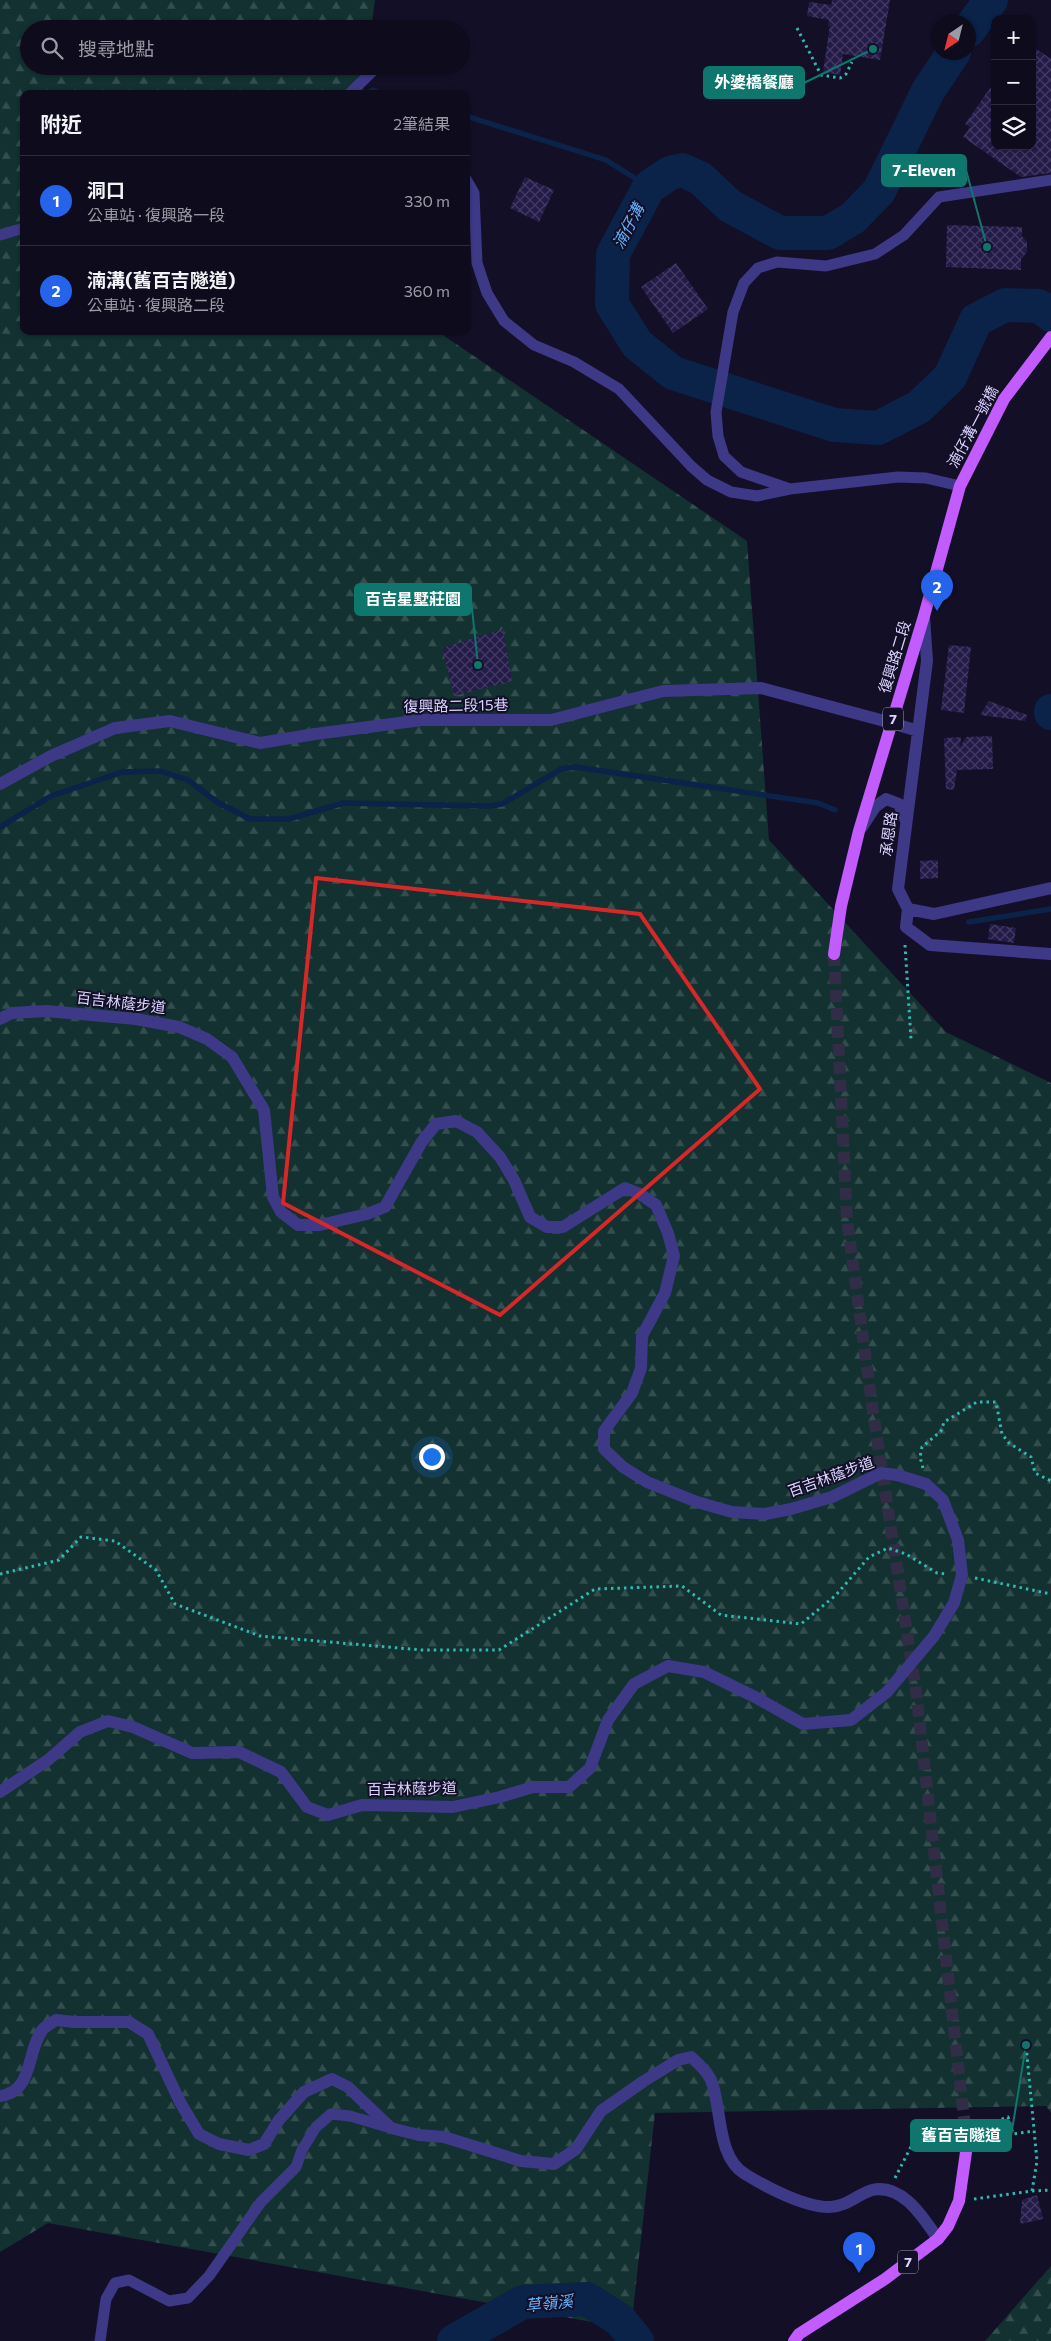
<!DOCTYPE html>
<html lang="zh-TW">
<head>
<meta charset="utf-8">
<style>
	body { margin:0; font-family:Commissioner,"Noto Sans TC",sans-serif; background:#1c192a; color:#f1f3f6 }
	.controls { position:absolute; right:15px; top:15px; display:grid; overflow:hidden; border-radius:10px; box-shadow:0 1px 4px #0004 }
	.controls button { width:45px; height:45px; display:grid; place-items:center; padding:0; border:0; border-bottom:1px solid #2e2b3b; background:#0e0b1d; color:#f1f3f6; font:25px sans-serif }
	.compass { position:absolute; left:931px; top:15px; width:45px; height:45px; border-radius:50%; background:#0e0b1d; box-shadow:0 1px 4px #0004; rotate:215deg }
	.you { position:absolute; left:431px; top:1456px; width:18px; height:18px; margin:-12px; border:4px solid #fff; border-radius:50%; background:#1a73e8; box-shadow:0 0 0 8px #1a73e833 }
	.badge { display:grid; place-items:center; width:32px; height:32px; border-radius:50%; background:#2563eb; color:#fff; font-size:16px; font-weight:700 }
	.pin { position:absolute; translate:-50% -41px; filter:drop-shadow(0 1px 2px #0008) }
	.pin::after { content:''; position:absolute; top:26px; width:18px; height:15px; background:inherit; clip-path:polygon(0 0,100% 0,50% 100%) }
	.list { margin:0; padding:0; list-style:none }
	h2 { display:flex; justify-content:space-between; align-items:center; height:65px; margin:0; padding:0 20px; font-size:21px }
	h2 small { font-size:16px; font-weight:400; color:#9b9ba4 }
	.list li { display:grid; grid-template-columns:32px 1fr auto; gap:15px; align-items:center; box-sizing:border-box; height:90px; padding:0 20px; border-top:1px solid #2e2b3b }
	.list b { display:block; font-size:19px; white-space:nowrap }
	.list p { margin:0; font-size:16px; white-space:nowrap; color:#9b9ba4 }
	.list em { font-size:16px; font-style:normal; color:#9b9ba4 }
	.icon { flex:none; width:28px; height:28px; fill:none; stroke:currentColor; stroke-width:2; stroke-linecap:round; stroke-linejoin:round }
	.map { position:relative; flex:none; width:1051px; height:2341px; overflow:hidden }
	.search { position:absolute; background:#0e0b1d; box-shadow:0 1px 4px #0004; left:20px; top:20px; width:450px; height:55px; display:flex; align-items:center; gap:12px; box-sizing:border-box; padding:0 18px; border-radius:28px; color:#9b9ba4; font-size:19px }
	.panel { position:absolute; background:#0e0b1d; box-shadow:0 1px 4px #0004; left:20px; top:90px; width:450px; height:245px; border-radius:10px }
	.map>svg:first-child { display:block }
	.forest { fill:url(#forest-firs) }
	.lines { fill:none; stroke-linecap:round; stroke-linejoin:round }
	.stream { stroke:#0b2249; stroke-width:5.5 }
	.river { stroke:#0b2249; stroke-width:34 }
	.building { fill:url(#building-cross-hatch) }
	.primary-tunnel { stroke:#312d47; stroke-width:12; stroke-dasharray:12 6; stroke-linecap:butt }
	.path { stroke:#2ebab3; stroke-width:3; stroke-dasharray:2.5 4; stroke-linecap:butt }
	.service { stroke:#3d3986; stroke-width:11 }
	.minor { stroke:#3d3986; stroke-width:12 }
	.tertiary { stroke:#3d3986; stroke-width:12 }
	.primary { stroke:#c35cff; stroke-width:12 }
	.marked { fill:none; stroke:#d62828; stroke-width:4; stroke-linejoin:round }
	.labels { text-anchor:middle; stroke-width:4; stroke-linejoin:round; paint-order:stroke }
	.shield { fill:#130f27; stroke:#9e9abe; stroke-width:1 }
	.shield-label { font-size:14px; font-weight:bold; fill:#dad5ff }
	.street-label { font-size:15px; fill:#dad5ff; stroke:#130f27 }
	.water-label { font-size:16px; font-style:italic; fill:#63b5ff; stroke:#130f27 }
	.leader { fill:none; stroke:#0f766e; stroke-width:2 }
	.callout-dot { fill:#0f766e; stroke:#130f27; stroke-width:2 }
	.callout { fill:#0f766e; stroke:#0f766e; stroke-width:2 }
	.callout-label { font-size:16px; text-anchor:middle; font-weight:bold; fill:#fff }
</style>
</head>
<body>
<div class="map">
<svg width="1051" height="2341" viewBox="0 0 1051 2341">
	<defs>
		<pattern id="forest-firs" width="22" height="20" patternUnits="userSpaceOnUse" patternTransform="scale(1.25)"><rect width="22" height="20" fill="#123130"/><path d="M5 1l3.5 6h-7zM16 11l3.5 6h-7z" fill="#344e4f"/></pattern>
		<pattern id="building-cross-hatch" width="8" height="8" patternUnits="userSpaceOnUse" patternTransform="scale(1.25)"><rect width="8" height="8" fill="#241b48"/><path d="M0 0l8 8M0 8l8-8" fill="none" stroke="#433b63"/></pattern>
	</defs>
	<rect width="100%" height="100%" fill="#130f27"/>
	<!-- forest -->
	<path class="forest" d="M0,0H375L371,29H29V66H366L363,94H24V331H437L747,541L769,840L946,1032L1051,1083V2113L1046,2106L655,2113L631,2329L48,2223L0,2252Z
		M1051,2266V2341H985Z"/>
	<g class="lines">
		<!-- stream -->
		<path class="stream" d="M365,94L373,90L383,94
			M466,116L606,160L649,187
			M0,827L51,796L122,772L160,771L188,780L217,802L250,819H289L343,803L489,806L502,804L561,769L576,767L818,803L835,810
			M969,922L1051,909"/>
		<!-- river -->
		<path class="river" d="M968,31L991,0
			M954,52L928,91L879,191L853,218L828,233H780L730,206L700,178L682,170L670,173L649,187L613,254L612,304L637,344L673,373L834,425L878,428L919,407L950,377L976,320L1005,305L1039,306L1051,315
			M1051,711V713
			M454,2341L523,2302L587,2299L620,2320L637,2341"/>
	</g>
	<!-- building -->
	<path class="building" d="M832,0H890L880,60L843,54L840,75L823,72L830,25L828,27L829,20L807,16L809,2L831,5Z
		M1032,46L1051,59V173L1021,177L963,137L970,127L965,124L995,81V146H1032Z
		M525,177L554,190L539,222L510,208Z
		M947,225L1022,227V236L1027,242V252L1021,259V270L946,267Z
		M676,263L708,309L673,333L641,287Z
		M503,629L512,681L454,696L442,648Z
		M949,645L971,647L964,713L941,710Z
		M989,701L1027,715L1025,721L980,715Z
		M992,736L993,769L957,770L954,790L946,789L944,738L961,737L960,747L966,737Z
		M938,860V878L920,879V861Z
		M990,924L1016,928L1014,943L988,939Z
		M1037,2195L1043,2219L1020,2224L1022,2200Z"/>
	<g class="lines">
		<!-- primary-tunnel -->
		<path class="primary-tunnel" d="M834,954L847,1220L873,1412L916,1691L967,2145"/>
		<!-- path -->
		<path class="path" d="M797,28L821,75L840,78L846,74L852,62
			M905,945L911,1039
			M923,1468L920,1457L922,1447L941,1431L944,1422L977,1402H996L1002,1434L1009,1443L1031,1457L1035,1473L1051,1481
			M0,1574L59,1560L81,1537L115,1541L156,1570L175,1604L260,1636L422,1650H499L595,1589L682,1586L721,1615L801,1624L836,1595L869,1557L888,1548L906,1554L937,1573L947,1574
			M975,1578L1051,1594
			M895,2178L919,2131L990,2123L1008,2117L1013,2134L1034,2131
			M1032,2191L1051,2190
			M974,2199L1032,2191L1037,2161L1026,2045"/>
		<!-- service -->
		<path class="service" d="M349,94L378,66
			M466,179L474,193L477,263L487,293L504,321L534,345L574,362L619,389L691,466L707,480L731,492L757,496L790,489
			M0,235L24,228
			M960,486L926,478L898,477L790,489L741,472L724,456L718,436L716,412L733,312L744,283L758,268L777,262L826,266L875,254L904,235L939,197L1051,180
			M100,2341L106,2299L115,2283L129,2280L169,2301L188,2298L209,2276L261,2202L296,2167L302,2150L316,2127L331,2114L350,2116L391,2128"/>
		<!-- minor -->
		<path class="minor" d="M924,617L927,661L898,889L908,909L934,914L1051,888
			M892,723L918,731
			M862,827L875,807L886,799L899,804L906,821
			M908,909L906,927L930,945L1051,954
			M0,1019L12,1013L46,1011L136,1019L179,1027L207,1039L232,1057L264,1110L273,1197L281,1212L298,1225H320L367,1214L385,1207L421,1143L436,1124L456,1121L477,1132L500,1157L514,1180L530,1217L547,1227H563L625,1188L640,1194L656,1205L668,1233L674,1256L665,1293L642,1336L641,1368L632,1393L604,1431V1449L623,1467L647,1482L697,1502L732,1512L765,1514L791,1509L832,1497L881,1473L897,1475L926,1484L943,1500L958,1540L962,1575L954,1603L934,1636L887,1692L851,1720L803,1724L755,1697L704,1672L668,1666L634,1684L608,1720L590,1768L569,1787H533L500,1797L453,1807L362,1805L328,1815L307,1807L281,1772L239,1752L192,1753L133,1727L108,1721L80,1732L48,1760L0,1792"/>
		<!-- tertiary -->
		<path class="tertiary" d="M0,784L51,756L115,728L170,721L260,743L315,734L422,720H551L663,691L761,688L892,723
			M0,2096C34,2092 26,2051 43,2029C46,2026 52,2023 56,2020L74,2022H129L148,2034L180,2102L199,2134L219,2144L249,2150L264,2144L279,2120L304,2092L332,2079L348,2087L391,2128L419,2135L444,2137L521,2161L554,2164L576,2149L601,2111L644,2081L678,2060L691,2057C698,2063 707,2071 711,2080C722,2106 716,2157 745,2174C766,2187 806,2208 830,2207C846,2207 858,2194 872,2190C903,2183 924,2219 938,2239"/>
		<!-- primary -->
		<path class="primary" d="M834,954L841,906L859,831L924,616L960,486L1004,399L1051,337
			M794,2341L799,2334L885,2279L938,2239L948,2226L959,2201L967,2145"/>
	</g>
	<!-- marked area -->
	<path class="marked" d="M316,878L640,914L760,1089L500,1315L283,1203Z"/>
	<g class="labels">
		<!-- shield labels -->
		<g class="shield">
			<rect x="883" y="707.5" width="20" height="23" rx="4"/>
			<rect x="898" y="2250.5" width="20" height="23" rx="4"/>
		</g>
		<g class="shield-label">
			<text x="893" y="724">7</text>
			<text x="908" y="2267">7</text>
		</g>
		<!-- street labels -->
		<g class="street-label">
			<text transform="translate(973 427) rotate(-62)" y="5">湳仔溝一號橋</text>
			<text transform="translate(895 657) rotate(-73)" y="5">復興路二段</text>
			<text transform="translate(456 706) rotate(-1)" y="5">復興路二段15巷</text>
			<text transform="translate(889 834) rotate(-83)" y="5">承恩路</text>
			<text transform="translate(121 1003) rotate(7)" y="5">百吉林蔭步道</text>
			<text transform="translate(831 1477) rotate(-20)" y="5">百吉林蔭步道</text>
			<text transform="translate(412 1789) rotate(-1)" y="5">百吉林蔭步道</text>
		</g>
		<!-- water labels -->
		<g class="water-label">
			<text transform="translate(628 226) rotate(-62)" y="6">湳仔溝</text>
			<text transform="translate(549 2303) rotate(-6)" y="6">草嶺溪</text>
		</g>
	</g>
	<!-- callouts -->
	<path class="leader" d="M873 49L804 83M987 247L966 170M478 665L471 599M1026 2045L1011 2136"/>
	<g class="callout-dot">
		<circle cx="873" cy="49" r="5"/>
		<circle cx="987" cy="247" r="5"/>
		<circle cx="478" cy="665" r="5"/>
		<circle cx="1026" cy="2045" r="5"/>
	</g>
	<g class="callout">
		<rect x="704" y="67" width="100" height="31" rx="5"/>
		<rect x="882" y="155" width="84" height="31" rx="5"/>
		<rect x="355" y="584" width="116" height="31" rx="5"/>
		<rect x="911" y="2120" width="100" height="31" rx="5"/>
	</g>
	<g class="callout-label">
		<text x="754" y="88">外婆橋餐廳</text>
		<text x="924" y="176">7-Eleven</text>
		<text x="413" y="605">百吉星墅莊園</text>
		<text x="961" y="2141">舊百吉隧道</text>
	</g>
</svg>
<div class="controls">
<button>+</button>
<button>−</button>
<button><svg class="icon" aria-label="layers" viewBox="0 0 24 24"><path d="M12 4l9 5-9 5-9-5zM3 14l9 5 9-5"/></svg></button>
</div>
<svg class="compass" viewBox="-18 -18 36 36"><path d="M0-13l5 13h-10z" fill="#e53935"/><path d="M0 13l5-13h-10z" fill="#9b9ba4"/></svg>
<div class="you"></div>
<div class="pin badge" style="left:859px;top:2273px">1</div>
<div class="pin badge" style="left:937px;top:611px">2</div>
<div class="search"><svg class="icon" aria-label="search" viewBox="0 0 24 24"><circle cx="10" cy="10" r="6"/><path d="M15 15l6 6"/></svg>搜尋地點</div>
<section class="panel">
<h2>附近<small>2筆結果</small></h2>
<ul class="list">
<li><span class="badge">1</span><div><b>洞口</b><p>公車站 · 復興路一段</p></div><em>330 m</em></li>
<li><span class="badge">2</span><div><b>湳溝(舊百吉隧道)</b><p>公車站 · 復興路二段</p></div><em>360 m</em></li>
</ul>
</section>
</div>
</body>
</html>
